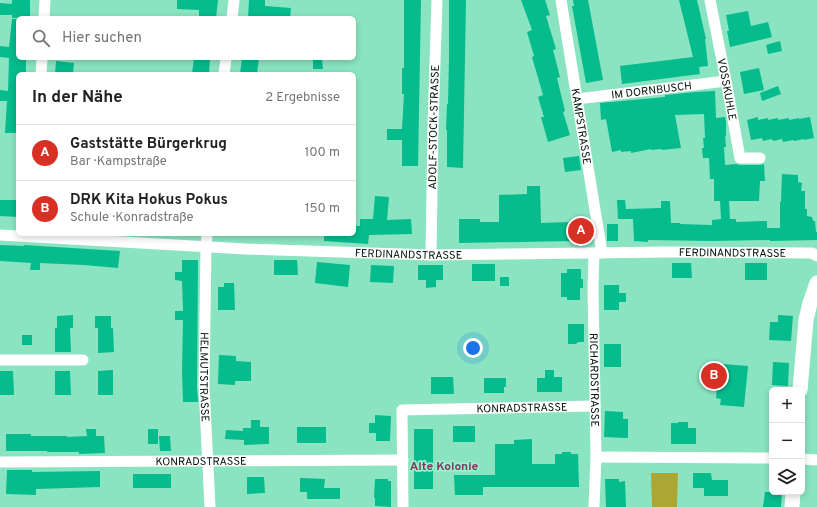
<!DOCTYPE html>
<html lang="de">
<head>
<meta charset="utf-8">
<style>
	body { margin:0; font-family:Overpass,sans-serif; background:#f6f6f6; color:#222 }
	.controls { position:absolute; right:12px; bottom:12px; display:grid; overflow:hidden; border-radius:6px; box-shadow:0 2px 6px #0003 }
	.controls button { width:36px; height:36px; display:grid; place-items:center; padding:0; border:0; border-bottom:1px solid #e0e0e0; background:#fff; color:#222; font:20px sans-serif }
	.you { position:absolute; left:473px; top:348px; width:14px; height:14px; margin:-10px; border:3px solid #fff; border-radius:50%; background:#1a73e8; box-shadow:0 0 0 6px #1a73e833 }
	.badge { display:grid; place-items:center; width:26px; height:26px; border-radius:50%; background:#d93025; color:#fff; font-size:13px; font-weight:700 }
	.pin { position:absolute; translate:-50% -50%; border:2px solid #fff; box-shadow:0 1px 4px #0006 }
	.list { margin:0; padding:0; list-style:none }
	h2 { display:flex; justify-content:space-between; align-items:center; height:52px; margin:0; padding:0 16px; font-size:17px }
	h2 small { font-size:13px; font-weight:400; color:#767676 }
	.list li { display:grid; grid-template-columns:26px 1fr auto; gap:12px; align-items:center; box-sizing:border-box; height:56px; padding:0 16px; border-top:1px solid #e0e0e0 }
	.list b { display:block; font-size:15px; white-space:nowrap }
	.list p { margin:0; font-size:13px; white-space:nowrap; color:#767676 }
	.list em { font-size:13px; font-style:normal; color:#767676 }
	.icon { flex:none; width:22px; height:22px; fill:none; stroke:currentColor; stroke-width:2; stroke-linecap:round; stroke-linejoin:round }
	.map { position:relative; flex:none; width:817px; height:507px; overflow:hidden }
	.search { position:absolute; background:#fff; box-shadow:0 2px 6px #0003; left:16px; top:16px; width:340px; height:44px; display:flex; align-items:center; gap:10px; box-sizing:border-box; padding:0 14px; border-radius:6px; color:#767676; font-size:15px }
	.panel { position:absolute; background:#fff; box-shadow:0 2px 6px #0003; left:16px; top:72px; width:340px; height:164px; border-radius:6px }
	.map>svg:first-child { display:block }
	.green { fill:#aca734 }
	.building { fill:#06bb8c }
	.lines { fill:none; stroke-linecap:round; stroke-linejoin:round }
	.minor { stroke:#fff; stroke-width:11 }
	.secondary { stroke:#fff; stroke-width:15 }
	.labels { text-anchor:middle; stroke-width:3.5; stroke-linejoin:round; paint-order:stroke }
	.street-label { font-size:11px; fill:#001108; stroke:#97f1cd }
	.neighbourhood-label { font-size:12px; font-weight:bold; fill:#7b3b5f; stroke:#97f1cd }
</style>
</head>
<body>
<div class="map">
<svg width="817" height="507" viewBox="0 0 817 507">
	<rect width="100%" height="100%" fill="#8ae4c1"/>
	<!-- green -->
	<path class="green" d="M651,473H678L677,507H652Z"/>
	<!-- building -->
	<path class="building" d="M12,0H30V18H12V15H0V3L12,4Z
		M177,0H218L216,18H199V10L177,9Z
		M249,0H265V6L291,8L290,18L265,16L264,18H248Z
		M404,0H421L418,166H402V140H387V129H402L404,94H402V68H404Z
		M449,0H466L463,168L447,167V130H446L447,104H448L449,58Z
		M521,0H545L550,15L546,16L556,49L553,50L560,77L557,78L565,111L563,112L570,135L548,142L541,117H544L538,97L543,95L532,57L534,56L527,32L532,30Z
		M573,0H588L603,80L586,83L572,6H574Z
		M679,0H697L706,39H705L708,66L699,67L700,74L622,84L620,66L693,57Z
		M748,11L751,26L768,22L772,37L730,47L727,31H729L726,15Z
		M12,19H18V59H26V74H18V133H5L7,101H0V90L8,91L9,58L0,57V46L9,47Z
		M780,41L782,51L768,54L766,45Z
		M194,58H210L209,74H192Z
		M242,58H259L257,74H240Z
		M313,60H322L323,69H313Z
		M56,61L74,63L73,74H55Z
		M759,68L764,90L744,94L740,72Z
		M778,86L781,94L762,101L760,93Z
		M715,91L716,118L725,117L726,121V137L725,136L726,147H724L725,165L736,164L740,165H760L764,164L765,181H760L759,201H729L730,219H736V222L767,221V228H780V202H781L782,174L798,175V182L802,183L801,191H805V209H807V216L812,217L813,221H815L816,232H817V240L770,241V240L712,241L648,240V242L634,241L633,219H618L617,200H625L626,209L661,208V201H670L671,223H680V224L712,225V220L721,219L720,201H714V179H710L709,158H703L702,148H704L703,138H705L704,114L675,115L681,148L662,150L661,149L651,150V149L631,153V151L621,152V150L612,152L606,119L601,120L600,103L665,97V95L695,92Z
		M758,117V120L768,118V120L778,118V120L789,118V120L799,118V119L810,117L814,138L804,140V139L794,141L793,140L783,142L782,139L773,141L772,139L763,141L762,138L751,140L747,120Z
		M579,156L581,170L565,172L563,158Z
		M527,186H540L541,223L570,222L571,241L459,243V219H480V222H499V195L527,194Z
		M375,196L389,197L387,220L411,219L412,234L369,235L368,244L324,241V234H354V226H360V219H373Z
		M0,200H18V217L0,216Z
		M607,224H618V241H607Z
		M0,245L24,246V245L120,251L118,268L84,265L40,263V270H30L31,263L0,261Z
		M182,260H198L197,387L198,402H183L182,371L183,320H175V311H183L182,281L175,280V272H182Z
		M274,260H297L298,275H274Z
		M317,262L350,265L348,287L315,283Z
		M672,263H691L692,278H672Z
		M745,263H767V280H745Z
		M472,264H495V281H472Z
		M371,265L394,266L393,283L370,282Z
		M418,265H443V280H436V287L426,288V280H418Z
		M567,269H581V279H583V288H580V300H567V297H561V273H567Z
		M500,277H509V286H500Z
		M224,283H234L235,310H218V287H224Z
		M604,285H619V293H626V302H619V310H604Z
		M73,315V328H70L71,352H55V328H57V316Z
		M778,315L793,316L791,341L769,340L770,322H778Z
		M95,316H111V328H113L114,352L98,353V328H95Z
		M568,324H584V342H578L576,344H568Z
		M22,335H32V345H22Z
		M604,344H621V367H604Z
		M219,355L236,356V361L251,362V381H235V385L218,384Z
		M773,362L789,363L788,386L772,385Z
		M723,364L748,366L744,407L720,405L721,399L716,398L718,375H722Z
		M113,370V395H98V371Z
		M545,370H554V377H562V392H537V378H545Z
		M0,371H13L14,395H0Z
		M55,371H70L71,395H55Z
		M431,377H453L454,394H431Z
		M484,378H506V387H504V393H484Z
		M605,411L623,412V419H628V438L604,437Z
		M375,415L391,416L390,441H376V433H369V423H375Z
		M251,420H260V427H269V444L244,445V440L225,439L226,430L243,431V428H251Z
		M678,422H688V428H696V444H671V423H678Z
		M453,426H475V442H453Z
		M297,427H326V443H297Z
		M86,429H96V436H104L105,453L79,454V452H47V451H6V434H31V436H67V437L87,436Z
		M148,429H158V444H148Z
		M414,429H433V489H414Z
		M159,436H170L171,451H160Z
		M532,439V464H555V454H562V452H571V454H578L579,487H483V495H455L454,475H495V444H514V440Z
		M7,470H32V472L100,471V487L69,488L36,489V495L6,494Z
		M693,473H711L712,480H728V496H704V488H693Z
		M133,474H171V488H133Z
		M247,477H264L265,493L247,494Z
		M300,478L325,479L324,488H340V499H307V492H300Z
		M375,479H388V481H391V507L375,506V498H374Z
		M605,479H619V482L625,481L626,507H606Z
		M765,492H782L781,507H763Z"/>
	<g class="lines">
		<!-- minor -->
		<g class="minor">
			<path id="s1" d="M561,0L602,253"/>
			<path id="s2" d="M710,0L726,81L740,158H760"/>
			<path d="M44,18L45,0"/>
			<path d="M232,18L234,0"/>
			<path d="M41,74L42,58"/>
			<path d="M224,74L226,58"/>
			<path id="s3" d="M577,99L726,81"/>
			<path id="s4" d="M207,234L206,247L204,387L210,507"/>
			<path id="s5" d="M0,235L246,249L431,255L668,252L812,253L817,256"/>
			<path id="s6" d="M594,253L593,288L596,457L594,507"/>
			<path id="s7" d="M431,255L433,126L437,0"/>
			<path d="M0,360H83"/>
			<path d="M596,457L772,458"/>
			<path d="M802,459L817,460"/>
			<path id="s8" d="M0,462L403,460"/>
			<path id="s9" d="M403,507L402,410L595,406"/>
		</g>
		<!-- secondary -->
		<path class="secondary" d="M800,390L806,320L810,303L817,283
			M792,507L793,492"/>
	</g>
	<g class="labels">
		<!-- street labels -->
		<g class="street-label">
			<text dy="4" stroke="none"><textPath href="#s2" startOffset="91">VOSSKUHLE</textPath></text>
			<text dy="4" stroke="none"><textPath href="#s3" startOffset="75">IM DORNBUSCH</textPath></text>
			<text dy="4" stroke="none"><textPath href="#s7" startOffset="128">ADOLF-STOCK-STRASSE</textPath></text>
			<text dy="4" stroke="none"><textPath href="#s1" startOffset="128">KAMPSTRASSE</textPath></text>
			<text dy="4" stroke="none"><textPath href="#s5" startOffset="733">FERDINANDSTRASSE</textPath></text>
			<text dy="4" stroke="none"><textPath href="#s5" startOffset="409">FERDINANDSTRASSE</textPath></text>
			<text dy="4" stroke="none"><textPath href="#s4" startOffset="143">HELMUTSTRASSE</textPath></text>
			<text dy="4" stroke="none"><textPath href="#s6" startOffset="127">RICHARDSTRASSE</textPath></text>
			<text dy="4" stroke="none"><textPath href="#s9" startOffset="217">KONRADSTRASSE</textPath></text>
			<text dy="4" stroke="none"><textPath href="#s8" startOffset="201">KONRADSTRASSE</textPath></text>
		</g>
		<!-- neighbourhood labels -->
		<g class="neighbourhood-label">
			<text x="444" y="470">Alte Kolonie</text>
		</g>
	</g>
</svg>
<div class="controls">
<button>+</button>
<button>−</button>
<button><svg class="icon" aria-label="layers" viewBox="0 0 24 24"><path d="M12 4l9 5-9 5-9-5zM3 14l9 5 9-5"/></svg></button>
</div>
<div class="you"></div>
<div class="pin badge" style="left:581px;top:231px">A</div>
<div class="pin badge" style="left:714px;top:376px">B</div>
<div class="search"><svg class="icon" aria-label="search" viewBox="0 0 24 24"><circle cx="10" cy="10" r="6"/><path d="M15 15l6 6"/></svg>Hier suchen</div>
<section class="panel">
<h2>In der Nähe<small>2 Ergebnisse</small></h2>
<ul class="list">
<li><span class="badge">A</span><div><b>Gaststätte Bürgerkrug</b><p>Bar · Kampstraße</p></div><em>100 m</em></li>
<li><span class="badge">B</span><div><b>DRK Kita Hokus Pokus</b><p>Schule · Konradstraße</p></div><em>150 m</em></li>
</ul>
</section>
</div>
</body>
</html>
